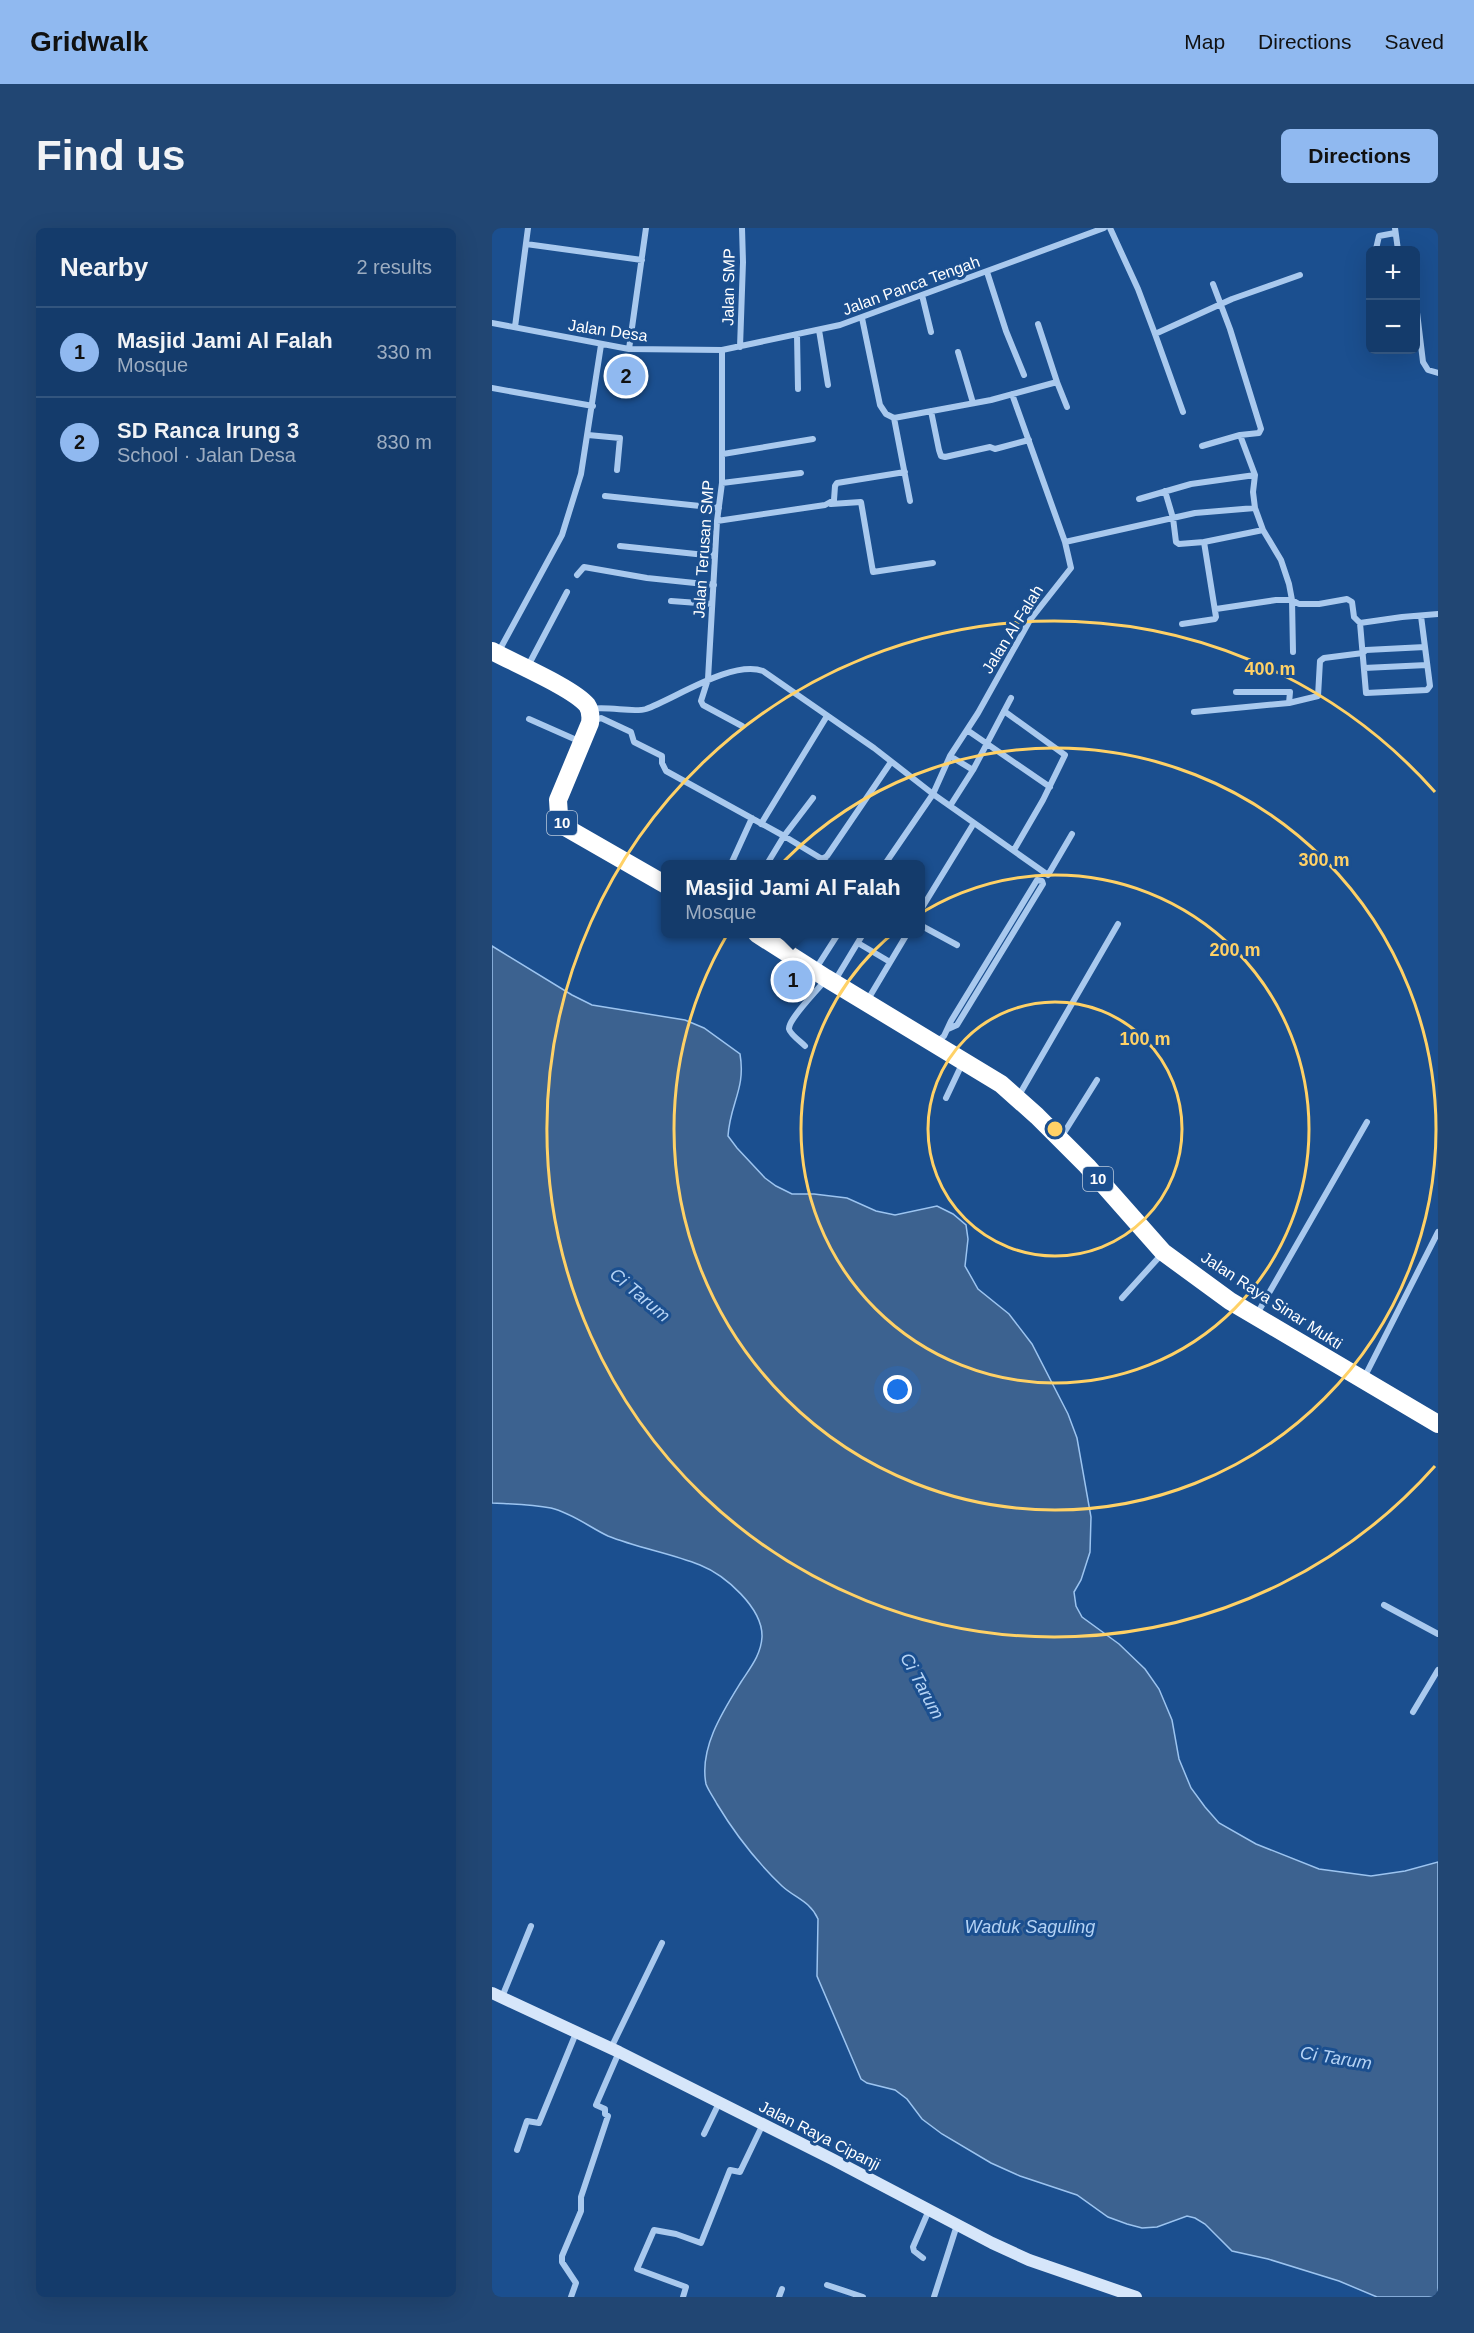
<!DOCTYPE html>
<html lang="en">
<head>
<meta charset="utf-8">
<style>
	body { margin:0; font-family:Arial,sans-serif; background:#214673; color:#f1f3f6 }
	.controls { position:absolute; right:18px; top:18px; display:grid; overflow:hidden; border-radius:9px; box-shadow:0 6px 24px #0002 }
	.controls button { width:54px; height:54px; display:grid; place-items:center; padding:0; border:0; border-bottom:2px solid #33557e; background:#143b6b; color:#f1f3f6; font:30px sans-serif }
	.you { position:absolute; left:406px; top:1162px; width:21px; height:21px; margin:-15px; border:4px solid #fff; border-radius:50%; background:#1a73e8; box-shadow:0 0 0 9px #1a73e833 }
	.badge { display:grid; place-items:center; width:39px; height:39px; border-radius:50%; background:#90b9f0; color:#111; font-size:20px; font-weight:700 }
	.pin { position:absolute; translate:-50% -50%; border:3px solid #fff; box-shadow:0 2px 6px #0006 }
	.popup { position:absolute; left:169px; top:632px; width:264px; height:78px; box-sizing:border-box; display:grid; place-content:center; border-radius:9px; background:#143b6b; filter:drop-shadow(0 2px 4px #0005); font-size:20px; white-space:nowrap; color:#9dadc1 }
	.popup b { font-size:22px; color:#f1f3f6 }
	.popup::after { content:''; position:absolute; left:50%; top:100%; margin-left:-12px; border:12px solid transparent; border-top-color:#143b6b }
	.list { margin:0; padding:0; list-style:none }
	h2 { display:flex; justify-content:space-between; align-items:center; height:78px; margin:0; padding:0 24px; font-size:26px }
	h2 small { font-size:20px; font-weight:400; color:#9dadc1 }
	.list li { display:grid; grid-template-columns:39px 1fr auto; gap:18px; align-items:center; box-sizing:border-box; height:90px; padding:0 24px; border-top:2px solid #33557e }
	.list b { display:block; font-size:22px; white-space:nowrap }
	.list p { margin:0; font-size:20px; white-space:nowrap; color:#9dadc1 }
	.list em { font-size:20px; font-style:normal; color:#9dadc1 }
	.map { position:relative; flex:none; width:946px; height:2069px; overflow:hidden; border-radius:9px }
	header { display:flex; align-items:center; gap:36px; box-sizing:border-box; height:84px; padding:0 30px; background:#90b9f0; color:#111 }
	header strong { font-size:28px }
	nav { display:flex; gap:33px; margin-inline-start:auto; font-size:21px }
	.intro { display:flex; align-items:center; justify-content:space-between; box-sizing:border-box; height:144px; padding:0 36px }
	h1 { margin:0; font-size:42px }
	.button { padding:15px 27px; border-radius:9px; background:#90b9f0; color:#111; font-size:21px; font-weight:700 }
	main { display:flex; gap:36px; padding:0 36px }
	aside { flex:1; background:#143b6b; border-radius:9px; box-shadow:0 6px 24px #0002 }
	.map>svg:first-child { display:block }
	.water { fill:#3c6290; stroke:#9cc4f0; stroke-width:1.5 }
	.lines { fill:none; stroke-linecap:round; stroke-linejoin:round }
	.street { stroke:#a9c9ee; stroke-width:6 }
	.secondary { stroke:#d6e6fa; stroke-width:12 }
	.highway { stroke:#fff; stroke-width:18 }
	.ring { fill:none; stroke:#ffd166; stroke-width:3 }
	.labels { text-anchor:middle; stroke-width:6; stroke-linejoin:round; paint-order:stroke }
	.shield { fill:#1b4f8f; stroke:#bbcadd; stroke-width:1.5 }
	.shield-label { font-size:15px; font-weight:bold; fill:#fff }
	.street-label { font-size:16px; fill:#fff; stroke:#1b4f8f }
	.water-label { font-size:18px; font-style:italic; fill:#b5d3f5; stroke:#1b4f8f }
	.centre { fill:#ffd166; stroke:#1b4f8f; stroke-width:3 }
	.ring-label { font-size:18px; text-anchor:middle; font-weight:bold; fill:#ffd166; stroke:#1b4f8f; stroke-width:6; stroke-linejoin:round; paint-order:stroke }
</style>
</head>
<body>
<header>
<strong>Gridwalk</strong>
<nav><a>Map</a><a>Directions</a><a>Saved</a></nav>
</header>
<div class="intro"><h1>Find us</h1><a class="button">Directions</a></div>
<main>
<aside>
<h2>Nearby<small>2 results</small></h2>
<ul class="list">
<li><span class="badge">1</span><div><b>Masjid Jami Al Falah</b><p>Mosque</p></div><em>330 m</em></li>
<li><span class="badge">2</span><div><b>SD Ranca Irung 3</b><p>School · Jalan Desa</p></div><em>830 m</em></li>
</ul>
</aside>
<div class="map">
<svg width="946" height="2069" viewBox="0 0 946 2069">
	<rect width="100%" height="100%" fill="#1b4f8f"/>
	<!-- water -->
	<path class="water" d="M0,718L80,767L100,777L193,792L212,800L248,826C254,861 238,875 236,908L245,920L273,950L284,958L300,966H322L355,970L384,983L403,987L445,978L461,986L474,997L476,1011L473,1038L486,1061L517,1086L540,1116L576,1186L585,1210L599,1289L598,1324L589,1352L582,1364L584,1378L590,1389L627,1416L653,1441L667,1461L680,1492L687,1531L699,1560L713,1579L727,1595L764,1616L827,1641L879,1648L913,1643L946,1634V2069H885L847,2053L776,2031L740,2023L713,1996L703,1990L695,1988L665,1999L650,2000L635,1996L616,1989L585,1967L528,1948L499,1935L450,1906L430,1891L415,1871L403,1862L375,1855L369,1851L325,1748L326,1691C318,1673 303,1670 290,1658C265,1634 243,1606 225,1576C222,1570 216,1562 214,1556C207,1520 231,1483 249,1454C258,1440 269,1427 270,1409C271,1380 233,1347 208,1337C178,1325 146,1320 116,1308C97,1299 80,1285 59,1280C39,1276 20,1276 0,1275Z"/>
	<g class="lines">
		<!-- street -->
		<path class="street" d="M618,0L646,61L663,106L740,71L808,47
			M903,0L906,22
			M34,16L150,32
			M884,21L887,8L903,5
			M495,44L514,103L532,147
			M721,56L738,101L769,201L767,205L748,207L763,247L761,264L763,280L771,302L789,332L797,356L800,372L801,424
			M430,67L439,104
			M924,76L931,134L936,142L946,145
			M370,90L388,177L394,186L402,190L499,172L565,154L546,96
			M0,95L137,121L230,122L348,97L612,0
			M23,99L36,0
			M327,102L336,157
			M663,106L691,184
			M305,107L306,161
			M248,119L251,34L250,0
			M137,121L154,0
			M230,122V255L225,293L216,451L209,473L211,477L250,498
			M466,124L481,175
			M565,154L575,179
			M0,160L101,178
			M439,183L447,222L449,228L453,229L498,219L503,221L537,212
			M402,190L418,273
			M96,207L128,210L125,242
			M710,218L748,207
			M231,226L321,211
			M230,255L309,245
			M673,263L681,290L684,314L687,316L712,314
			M113,268L227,280
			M647,271L699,256L763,247
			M339,276L369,274L381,344L441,335
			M225,293L333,277L342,272L343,258L345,255L413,244
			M573,314L703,285L763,280
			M128,318L223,328
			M85,347L92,339L155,350L222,357
			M179,373L220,376
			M724,381L784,372H800L807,376H827L855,371L860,374L862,389L868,395L910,389L946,386
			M868,395L874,465L935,462L938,458L929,388
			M690,396L723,391L724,389L712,314L771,302
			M7,423L70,307L89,246L109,117
			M36,438L75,364
			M872,440L935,437
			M797,475L826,468L828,433L832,430L871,425L874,422L933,419
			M99,481C116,478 142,485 154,481C184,470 240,432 271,443L382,520L441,566L556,647L580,606
			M512,483L573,527L551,572L522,622
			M702,484L797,475L798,464H744
			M37,491L89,514
			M101,493L109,490L139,504L142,514L170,528V535L174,543L292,608L330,631
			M475,502L558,559
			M458,528L481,542
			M458,578L481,542L519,470
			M269,596L335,488
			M239,636L260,590
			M275,636L292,608L321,570
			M337,636L330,631L335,628L399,534
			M393,636L441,566L458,528L486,485L538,392L579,340L573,314L520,166
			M428,683L482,595
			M428,697L465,717
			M366,715L398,734
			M296,725L309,706
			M323,742L346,706
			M342,754L371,706
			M375,773L415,706
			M445,814L452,808L459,793L545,652L550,653L551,656L465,797L456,801
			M313,818C309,814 298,806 297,801C296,791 327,761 334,751
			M526,869L626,696
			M454,870L471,834
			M570,908L605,852
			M630,1070L669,1027
			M765,1086L875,894
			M872,1150L946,1004
			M892,1377L946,1406
			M921,1484L946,1442
			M10,1769L39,1698
			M119,1820L170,1715
			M212,1906L227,1875
			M25,1922L35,1893L47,1895L84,1805
			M431,2030L422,2023L421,2019L437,1982
			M335,2057L371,2069
			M79,2069L84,2055L70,2034V2028L89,1983V1969L116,1888L113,1886V1881L104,1877L127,1824
			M191,2069L194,2059L145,2041L162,2002L184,2006L209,2015L238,1942L248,1944L271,1896
			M287,2069L290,2061
			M442,2069L465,1997"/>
		<!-- secondary -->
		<path class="secondary" d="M0,1765L127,1824L340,1931L500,2015L537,2032L644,2069"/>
		<!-- highway -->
		<path class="highway" d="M0,423C22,435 81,460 95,477C99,483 99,488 98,495L66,572L67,587L73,599L174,657
			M265,706L334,750L509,856L545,888L595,938L671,1024L738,1073L946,1196"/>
	</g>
	<!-- distance rings -->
	<g class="ring">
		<circle cx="563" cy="901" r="127"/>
		<circle cx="563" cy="901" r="254"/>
		<circle cx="563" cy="901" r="381"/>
		<path d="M943 1238A508 508 0 1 1 943 564"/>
	</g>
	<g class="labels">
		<!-- shield labels -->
		<g class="shield">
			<rect x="55" y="583" width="30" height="24" rx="4.5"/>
			<rect x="591" y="939" width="30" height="24" rx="4.5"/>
		</g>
		<g class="shield-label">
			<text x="70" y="600">10</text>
			<text x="606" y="956">10</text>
		</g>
		<!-- street labels -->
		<g class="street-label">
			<text transform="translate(419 57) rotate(-20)" y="6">Jalan Panca Tengah</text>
			<text transform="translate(236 59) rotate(-89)" y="6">Jalan SMP</text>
			<text transform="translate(116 102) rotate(8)" y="6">Jalan Desa</text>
			<text transform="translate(211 321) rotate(-86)" y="6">Jalan Terusan SMP</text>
			<text transform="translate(520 401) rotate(-58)" y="6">Jalan Al Falah</text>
			<text transform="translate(780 1072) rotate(33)" y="6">Jalan Raya Sinar Mukti</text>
			<text transform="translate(328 1907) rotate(27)" y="6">Jalan Raya Cipanji</text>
		</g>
		<!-- water labels -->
		<g class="water-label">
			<text transform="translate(148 1067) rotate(40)" y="6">Ci Tarum</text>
			<text transform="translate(430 1458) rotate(62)" y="6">Ci Tarum</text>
			<text x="538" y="1705">Waduk Saguling</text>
			<text transform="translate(844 1830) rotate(9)" y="6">Ci Tarum</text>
		</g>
	</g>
	<circle cx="563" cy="901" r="9" class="centre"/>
	<g class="ring-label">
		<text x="778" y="447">400 m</text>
		<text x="832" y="638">300 m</text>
		<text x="743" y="728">200 m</text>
		<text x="653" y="817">100 m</text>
	</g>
</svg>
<div class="controls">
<button>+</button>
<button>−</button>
</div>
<div class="you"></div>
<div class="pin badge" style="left:301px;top:752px">1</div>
<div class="popup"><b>Masjid Jami Al Falah</b>Mosque</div>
<div class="pin badge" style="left:134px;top:148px">2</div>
</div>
</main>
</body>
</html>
